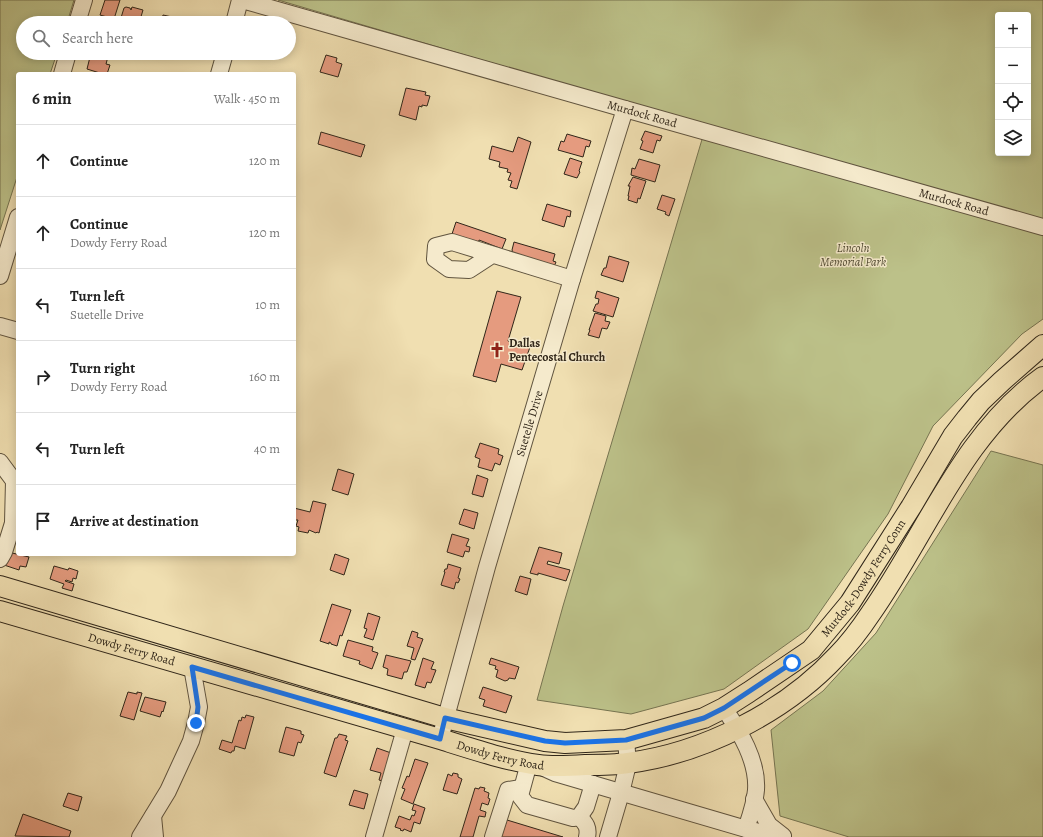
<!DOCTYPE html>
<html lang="en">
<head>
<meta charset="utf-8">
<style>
	body { margin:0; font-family:Alegreya,serif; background:#f2f2f2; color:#222 }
	.controls { position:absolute; right:12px; top:12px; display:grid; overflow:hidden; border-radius:4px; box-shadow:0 2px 10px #0003 }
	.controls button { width:36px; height:36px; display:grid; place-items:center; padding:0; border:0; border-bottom:1px solid #e0e0e0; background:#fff; color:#222; font:20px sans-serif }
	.stop { position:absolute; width:12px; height:12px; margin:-9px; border:3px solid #1a73e8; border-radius:50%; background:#fff }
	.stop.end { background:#1a73e8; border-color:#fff; box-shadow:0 1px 4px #0008 }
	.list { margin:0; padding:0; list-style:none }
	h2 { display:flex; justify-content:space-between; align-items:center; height:52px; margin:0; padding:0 16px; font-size:17px }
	h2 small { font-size:13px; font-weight:400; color:#767676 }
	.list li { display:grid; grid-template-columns:26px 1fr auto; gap:12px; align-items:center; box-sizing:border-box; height:72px; padding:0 16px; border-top:1px solid #e0e0e0 }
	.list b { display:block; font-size:15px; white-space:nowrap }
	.list p { margin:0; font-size:13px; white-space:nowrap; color:#767676 }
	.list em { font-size:13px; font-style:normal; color:#767676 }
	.icon { flex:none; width:22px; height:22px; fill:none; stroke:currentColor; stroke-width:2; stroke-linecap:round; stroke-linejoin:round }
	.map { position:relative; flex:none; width:1043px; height:837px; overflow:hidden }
	.search { position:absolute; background:#fff; box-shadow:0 2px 10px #0003; left:16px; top:16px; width:280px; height:44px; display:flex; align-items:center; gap:10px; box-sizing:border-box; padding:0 14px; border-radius:22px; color:#767676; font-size:15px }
	.panel { position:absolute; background:#fff; box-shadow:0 2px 10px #0003; left:16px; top:72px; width:280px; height:484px; border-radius:4px }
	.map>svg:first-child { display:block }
	.green { fill:#bcc189; stroke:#767451; fill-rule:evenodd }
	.building { fill:#e59b7f; stroke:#302619 }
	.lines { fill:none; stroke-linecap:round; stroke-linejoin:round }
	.minor-casing { stroke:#60543f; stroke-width:18 }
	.major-casing { stroke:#302619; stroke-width:22 }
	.minor { stroke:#f5eacc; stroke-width:16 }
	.major { stroke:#f0dfb1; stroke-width:20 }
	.route { stroke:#1a73e8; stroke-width:5 }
	.labels { text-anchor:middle; stroke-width:3; stroke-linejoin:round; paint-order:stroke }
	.street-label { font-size:12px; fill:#302619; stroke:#f5eacc }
	.park-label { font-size:12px; font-style:italic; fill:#534d35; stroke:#f5eacc }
	.poi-label { font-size:12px; font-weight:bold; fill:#302619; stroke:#f5eacc; text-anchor:start }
</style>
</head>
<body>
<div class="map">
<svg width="1043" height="837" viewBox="0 0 1043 837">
	<rect width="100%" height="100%" fill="#f0dfb1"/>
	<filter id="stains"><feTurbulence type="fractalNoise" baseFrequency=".005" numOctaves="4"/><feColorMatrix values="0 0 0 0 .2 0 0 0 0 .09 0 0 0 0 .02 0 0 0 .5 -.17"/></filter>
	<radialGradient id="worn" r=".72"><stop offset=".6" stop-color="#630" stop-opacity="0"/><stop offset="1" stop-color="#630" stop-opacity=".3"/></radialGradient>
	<!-- green -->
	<path class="green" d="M0,0H74L67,23H23V53H57L50,74H18V174L0,230Z
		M278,0H1043V319L1022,334L933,426L888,514L808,629L724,689L631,714L537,700L563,606L706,126ZM998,15H1028V153H998Z
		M991,451L1043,465V837H849L780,816L771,730L823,691L876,633Z"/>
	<!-- building -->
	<path class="building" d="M105,0H120L114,19L100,15Z
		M126,7L130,8L131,10L132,7L143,10L140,20L137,19L136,23H127L120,21L124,8Z
		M163,15L172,17L171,22L173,23H161Z
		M91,53H109L106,64L110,65L107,74H103L87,69Z
		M326,55L337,58L336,62L342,64L338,77L320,72Z
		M406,88L426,92L425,95L430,96L427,106L422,105V107L419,106L416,120L399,115Z
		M645,131L662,136L660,141L657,140L653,153L640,149L643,141L641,140Z
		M321,132L365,145L361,157L318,144Z
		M567,134L591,141L589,147L586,146L583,157L558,150L561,141L564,142Z
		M518,137L531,142L517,189L510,187L512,181L508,180L511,173L507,172L508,169L499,167L500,162L489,159L492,146L513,152Z
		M570,158L582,162L579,171L580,172L577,178L564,174Z
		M639,159L660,165L655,182L631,175L632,168L635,169Z
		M633,177L646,181L640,199L638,198L637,203L628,200L629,196H628L630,186H628Z
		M662,195L675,199L669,216L665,214L666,212L657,209Z
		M547,204L571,211L570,217L567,216L564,227L542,220Z
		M456,222L506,239L502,249L479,240L478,244L451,237Z
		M514,242L555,254L553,261L556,262L553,269L515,258L512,250Z
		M609,256L629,262L623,282L601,275L604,268H606Z
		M497,291L521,297L508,341L530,347L522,370L501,364L496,382L473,376Z
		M597,291L619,298L613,317L593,311L596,304H598L599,299L595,298Z
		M595,313L606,316L605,321L610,322L607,329L602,328L599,338L588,335L590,330H589Z
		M480,443L499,449L498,454L503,456L500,465L495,463L492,471L478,467L480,459L475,457Z
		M338,469L354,474L348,495L332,490Z
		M477,475L488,479L483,497L472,494Z
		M313,501L326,504L319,533L317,532L316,533L309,530L308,533L298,531L299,527L296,526L298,520H294V508L310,512Z
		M464,509L478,513L474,529L459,524Z
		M452,534L469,539L466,546L470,547L469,552L465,551L463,557L447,552Z
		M539,547L562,553L559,564L548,561L547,564L570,570L566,581L538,573V575L530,573Z
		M8,552L29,557L26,567L20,566L19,570L4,565Z
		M335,554L349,559L344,575L330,570Z
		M448,564L461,568L458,578L460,579L458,583L456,582L454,589L441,585L445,572H444L445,569H447Z
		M54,566L68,570L69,568L78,571L76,579L73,578L72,582L66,580L65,581L74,584L72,591L62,588L64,584L50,579Z
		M520,576L531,579L527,595L515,591Z
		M332,604L351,610L342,636L340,635L337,646L331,644V643L329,642V644L320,641Z
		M368,613L380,617L373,640L364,637L367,629L364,628Z
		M412,631L418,633L417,637L423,639L415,660L411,659L414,648L407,646Z
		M348,640L373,647L372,651L378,653L372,669L359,664L360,661L343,656Z
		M386,655L411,661L407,672H404L402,679L387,675L388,669L383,667Z
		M423,658L434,662L431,669L436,670L431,683L427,682L425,688L415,685Z
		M491,658L519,667L515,679L509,678L508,680L505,681L496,677L498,670L495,669L496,666L489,664Z
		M483,687L512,696L506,713L483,706L485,700L479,698Z
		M128,692L137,694V692L142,693L134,720L120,716Z
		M145,697L166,702L163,712L162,711L160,717L140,711Z
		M246,715L254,717L245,749L235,746L234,751H232L231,753L219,749L222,740L232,743L239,720L241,721L242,717L245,718Z
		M286,727L301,731V734L304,735L301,743L298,742L294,756L279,752Z
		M339,734L347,736L345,740L348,741L336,777L324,773L335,738H337Z
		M377,748L394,754L386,782L379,780L381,773L370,770Z
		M415,759L428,763L413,804L401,799L405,789L402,788L407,776L409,777Z
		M453,773L458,774V777L462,779L457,794L443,790L448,774L452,776Z
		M480,787L485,788L484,791L489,793L488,798L490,799L488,805L482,803L480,810L486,812L485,817L479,816L473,837H460L475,788L479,789Z
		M354,790L368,794L364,809L349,805Z
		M68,793L82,797L78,811L63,806Z
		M414,804L425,808L420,824L414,822L411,832L404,829L403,831L400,830L401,829L395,827L399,816L410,820L412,815L414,816L416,811L412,810Z
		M23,814L71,831L69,837L15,836Z
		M507,820L563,837H501Z"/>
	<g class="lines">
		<defs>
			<g id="minor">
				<path id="s1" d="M242,0L625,109L1043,227"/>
				<path d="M77,23L84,0"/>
				<path d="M234,23L240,0"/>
				<path d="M62,74L68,53"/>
				<path d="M219,74L225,53"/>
				<path d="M492,255L469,270L449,269L435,259L436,246L452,242L572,279"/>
				<path d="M0,276L18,217"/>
				<path d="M0,326L18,331"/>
				<path d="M0,462L14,481L13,523L4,552L0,559"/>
				<path d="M724,708C740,732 758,761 756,790C755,803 750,817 746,829"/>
				<path id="s2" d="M440,739L487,567L572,279L625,109"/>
				<path d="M529,763L520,796L527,805L573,818L579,817L586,807L593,784"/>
				<path d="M544,768L555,773L746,829L783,837"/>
				<path d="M754,799L769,825L783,836"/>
				<path d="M153,816L155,837"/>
				<path d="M579,817C586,823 589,828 587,837"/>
				<path d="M140,837L168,791L191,741L196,723L199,707L192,667"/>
				<path d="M374,837L405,729"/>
				<path d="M493,837L508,790L521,788"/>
				<path d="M608,837L621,793L628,764L626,740"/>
			</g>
			<g id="major">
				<path id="s3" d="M0,586L445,718L545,741L565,743L626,740L704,718L724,708L749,692L811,650L850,603L911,507L953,436L967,418L981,401L1002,381L1043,345"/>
				<path id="s4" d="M0,611L440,739C472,749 505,760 538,765C553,767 570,766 585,765C599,765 614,765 628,763C704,753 785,712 837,656C850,643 861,628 871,613C927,533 962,435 1043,377"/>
			</g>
		</defs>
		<!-- minor casing -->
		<use href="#minor" class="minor-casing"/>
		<!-- major casing -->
		<use href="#major" class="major-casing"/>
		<!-- minor -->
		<use href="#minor" class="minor"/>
		<!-- major -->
		<use href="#major" class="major"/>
	</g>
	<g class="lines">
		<!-- route -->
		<path class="route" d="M196,723L198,707L192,667L440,739L445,718L545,741L565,743L626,740L704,718L724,708L792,663"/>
	</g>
	<!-- icons -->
	<defs>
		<symbol id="church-bare" viewBox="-9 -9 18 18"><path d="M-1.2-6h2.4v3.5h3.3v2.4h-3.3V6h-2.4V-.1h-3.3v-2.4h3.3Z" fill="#8f2418" stroke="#f5eacc" stroke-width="2.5" paint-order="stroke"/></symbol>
	</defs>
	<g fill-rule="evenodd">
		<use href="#church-bare" x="486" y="339" width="22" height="22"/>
	</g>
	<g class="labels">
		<!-- street labels -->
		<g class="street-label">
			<text dy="4" stroke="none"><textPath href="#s1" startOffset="416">Murdock Road</textPath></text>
			<text dy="4" stroke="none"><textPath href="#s1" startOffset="740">Murdock Road</textPath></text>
			<text dy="4" stroke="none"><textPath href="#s2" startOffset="328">Suetelle Drive</textPath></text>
			<text dy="4" stroke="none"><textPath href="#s3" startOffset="945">Murdock-Dowdy Ferry Conn</textPath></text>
			<text dy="4" stroke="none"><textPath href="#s4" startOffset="137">Dowdy Ferry Road</textPath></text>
			<text dy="4" stroke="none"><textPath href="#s4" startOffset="521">Dowdy Ferry Road</textPath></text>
		</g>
		<!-- park labels -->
		<g class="park-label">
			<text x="853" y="252">Lincoln<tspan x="853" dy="14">Memorial Park</tspan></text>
		</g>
		<!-- poi labels -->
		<g class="poi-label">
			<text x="509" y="347">Dallas<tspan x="509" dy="14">Pentecostal Church</tspan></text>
		</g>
	</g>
	<rect width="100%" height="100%" filter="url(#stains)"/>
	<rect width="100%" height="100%" fill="url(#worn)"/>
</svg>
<div class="controls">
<button>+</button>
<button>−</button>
<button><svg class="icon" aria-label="locate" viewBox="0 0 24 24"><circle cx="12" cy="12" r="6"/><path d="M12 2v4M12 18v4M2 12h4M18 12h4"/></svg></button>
<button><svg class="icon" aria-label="layers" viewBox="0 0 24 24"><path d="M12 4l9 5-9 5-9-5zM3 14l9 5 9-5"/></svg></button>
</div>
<div class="stop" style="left:792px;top:663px"></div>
<div class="stop end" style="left:196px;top:723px"></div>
<div class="search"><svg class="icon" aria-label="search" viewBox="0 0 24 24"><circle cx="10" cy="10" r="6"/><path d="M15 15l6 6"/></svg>Search here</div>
<section class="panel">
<h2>6 min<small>Walk · 450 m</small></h2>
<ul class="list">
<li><svg class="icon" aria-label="ahead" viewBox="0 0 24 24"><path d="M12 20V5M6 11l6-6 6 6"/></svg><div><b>Continue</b></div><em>120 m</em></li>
<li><svg class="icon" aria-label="ahead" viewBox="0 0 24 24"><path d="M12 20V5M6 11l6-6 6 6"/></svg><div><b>Continue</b><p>Dowdy Ferry Road</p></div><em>120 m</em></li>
<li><svg class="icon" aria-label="left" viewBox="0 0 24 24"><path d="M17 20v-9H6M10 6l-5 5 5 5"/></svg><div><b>Turn left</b><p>Suetelle Drive</p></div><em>10 m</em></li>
<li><svg class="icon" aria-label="right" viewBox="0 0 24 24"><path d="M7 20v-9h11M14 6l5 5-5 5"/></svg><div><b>Turn right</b><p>Dowdy Ferry Road</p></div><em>160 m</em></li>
<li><svg class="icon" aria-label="left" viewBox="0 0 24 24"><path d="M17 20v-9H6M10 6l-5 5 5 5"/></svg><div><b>Turn left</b></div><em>40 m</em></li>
<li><svg class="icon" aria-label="arrive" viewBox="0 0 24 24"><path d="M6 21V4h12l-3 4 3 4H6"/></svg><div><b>Arrive at destination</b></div></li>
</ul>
</section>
</div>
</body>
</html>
